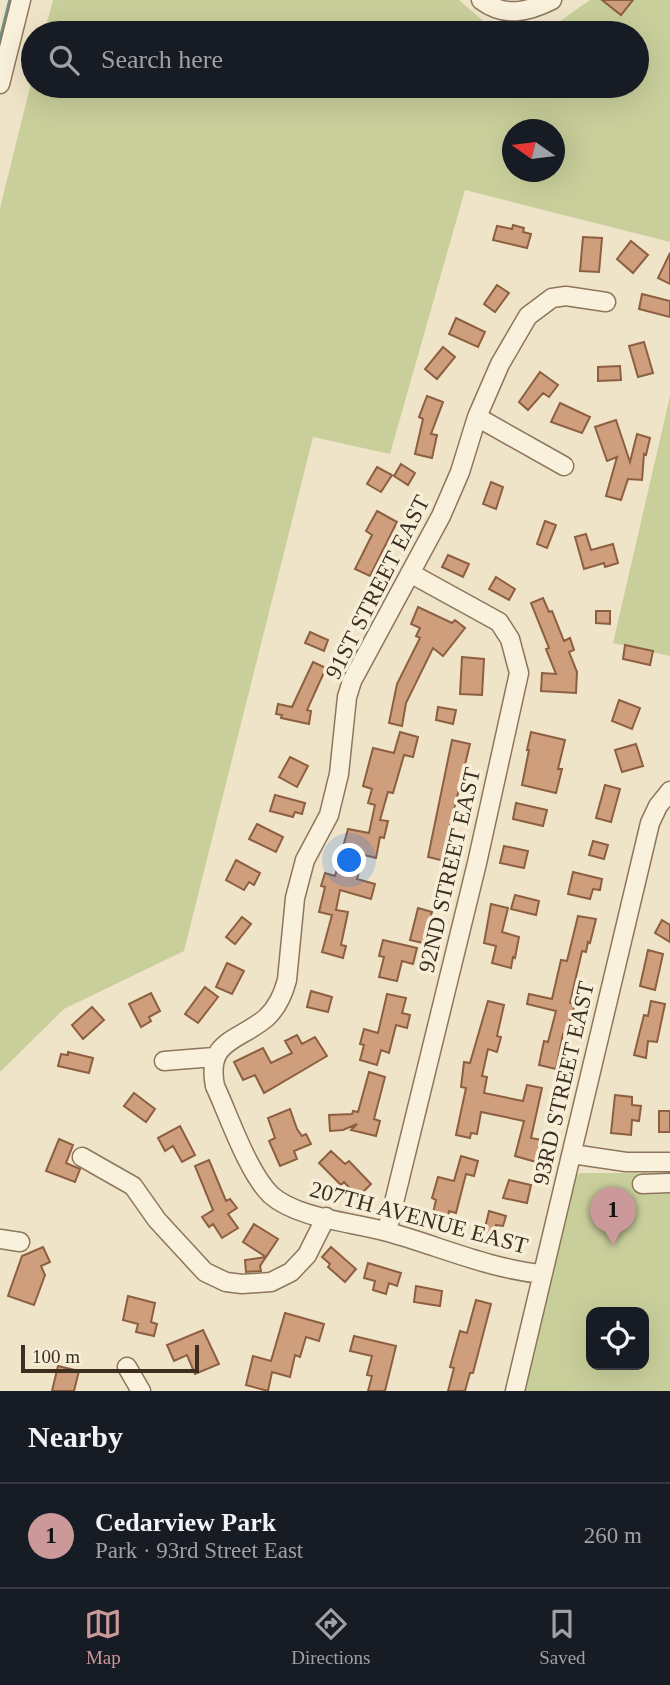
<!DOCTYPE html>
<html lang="en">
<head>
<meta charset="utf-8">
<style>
	body { margin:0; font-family:Georgia,serif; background:#20242c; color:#f1f3f6 }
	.controls { position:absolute; right:21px; bottom:21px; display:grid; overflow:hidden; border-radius:14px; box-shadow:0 7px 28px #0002 }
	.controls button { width:63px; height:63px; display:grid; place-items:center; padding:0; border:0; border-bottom:2px solid #363941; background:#171b24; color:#f1f3f6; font:35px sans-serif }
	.compass { position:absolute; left:502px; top:119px; width:63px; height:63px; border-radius:50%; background:#171b24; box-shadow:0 7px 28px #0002; rotate:284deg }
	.scale { position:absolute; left:21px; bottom:18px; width:178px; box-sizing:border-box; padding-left:7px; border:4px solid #3d2e20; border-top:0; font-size:19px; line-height:24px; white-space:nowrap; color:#3d2e20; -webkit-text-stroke:5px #f7eed8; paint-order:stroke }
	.you { position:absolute; left:350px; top:861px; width:24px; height:24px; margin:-18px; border:5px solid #fff; border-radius:50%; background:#1a73e8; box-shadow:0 0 0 10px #1a73e833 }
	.badge { display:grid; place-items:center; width:46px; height:46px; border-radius:50%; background:#cc999b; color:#111; font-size:23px; font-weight:700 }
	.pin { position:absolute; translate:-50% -58px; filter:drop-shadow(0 2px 4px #0008) }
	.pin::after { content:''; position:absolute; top:37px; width:24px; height:21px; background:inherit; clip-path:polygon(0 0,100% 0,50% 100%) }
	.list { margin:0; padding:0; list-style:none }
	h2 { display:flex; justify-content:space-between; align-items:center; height:91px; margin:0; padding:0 28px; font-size:30px }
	h2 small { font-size:23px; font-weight:400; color:#9ea1a6 }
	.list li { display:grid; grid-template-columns:46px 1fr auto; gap:21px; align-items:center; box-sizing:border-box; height:105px; padding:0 28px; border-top:2px solid #363941 }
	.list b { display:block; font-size:26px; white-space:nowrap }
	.list p { margin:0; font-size:23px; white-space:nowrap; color:#9ea1a6 }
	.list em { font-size:23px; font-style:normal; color:#9ea1a6 }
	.icon { flex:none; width:38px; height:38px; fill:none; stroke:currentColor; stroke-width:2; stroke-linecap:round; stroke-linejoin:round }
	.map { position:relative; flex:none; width:670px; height:1391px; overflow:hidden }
	.search { position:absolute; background:#171b24; box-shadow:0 7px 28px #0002; left:21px; right:21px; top:21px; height:77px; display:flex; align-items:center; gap:18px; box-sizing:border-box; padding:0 24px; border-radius:38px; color:#9ea1a6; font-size:26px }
	.sheet { height:196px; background:#171b24 }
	nav { display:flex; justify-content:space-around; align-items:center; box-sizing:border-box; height:98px; border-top:2px solid #363941; background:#171b24; font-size:19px; color:#9ea1a6 }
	nav a { display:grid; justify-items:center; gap:4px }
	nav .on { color:#cc999b }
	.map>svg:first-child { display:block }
	.green { fill:#c9cf9b; fill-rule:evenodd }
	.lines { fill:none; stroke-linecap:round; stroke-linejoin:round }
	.stream { stroke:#6f938a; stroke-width:3.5 }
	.building { fill:#cf9f7d; stroke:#8d5f41; stroke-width:2 }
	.minor-casing { stroke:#8d765c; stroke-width:21 }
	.minor { stroke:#faf1dc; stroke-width:18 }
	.labels { text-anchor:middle; stroke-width:7; stroke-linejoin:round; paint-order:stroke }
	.street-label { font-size:23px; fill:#3d2e20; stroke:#f7eed8 }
</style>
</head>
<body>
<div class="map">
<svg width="670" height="1391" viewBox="0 0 670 1391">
	<rect width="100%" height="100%" fill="#f0e4c8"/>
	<!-- green -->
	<path class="green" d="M53,0H459L497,33H44Z
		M590,0H670V242L465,190L390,454L313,437L184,951L64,1009L0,1072V208L33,75V86H637V33H543ZM512,130H554V172H512Z
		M670,396V656L613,643Z
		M580,1173H670V1391H522L573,1179ZM591,1312H644V1365H591Z"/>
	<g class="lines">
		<!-- stream -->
		<path class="stream" d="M0,40L10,0"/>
	</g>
	<!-- building -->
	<path class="building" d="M602,0H633L621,15Z
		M513,225L524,228L523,232L531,234L527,248L493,240L497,226L512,229Z
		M583,237L602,238L599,272L580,271Z
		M631,241L648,255L633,273L617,259Z
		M670,253V284L658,278Z
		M497,285L509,293L495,312L484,304Z
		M642,294L670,301V317L639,309Z
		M456,318L485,332L478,347L449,334Z
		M644,342L653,373L638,377L629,346Z
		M443,347L455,357L437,379L425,369Z
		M620,366L621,380L598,381V367Z
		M540,372L558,385L549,397L543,393L528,410L519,402Z
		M427,396L443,402L431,434L437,435L432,458L415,454L423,419L419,417Z
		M560,403L590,417L582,433L551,422Z
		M616,420L630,462L637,434L650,438L646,455L644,454L642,480L628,479L621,500L606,496L617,457L607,461L595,427Z
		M401,464L415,473L408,485L394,476Z
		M377,467L392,475L381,492L367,484Z
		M491,482L503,487L496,509L483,504Z
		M377,511L397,522L370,576L355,569L372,535L366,531Z
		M545,521L556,525L547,548L537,544Z
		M586,534L591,550L613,544L618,563L605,567L604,563L584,569L575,537Z
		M448,555L469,564L463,577L442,567Z
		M496,577L515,589L509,600L489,589Z
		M543,598L549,612L552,611L564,641L570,638L574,650L569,652L577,672L576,693L541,691L542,673L556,674L546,649L549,648L531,603Z
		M418,607L452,623L455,620L465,628L443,656L433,648L406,703L402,726L389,723L397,684L420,638L416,636L420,628L411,624Z
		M596,611H610V624L596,623Z
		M310,632L328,640L324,651L305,643Z
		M625,645L653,651L650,665L623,659Z
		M462,657L484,659L482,695L460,694Z
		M313,662L326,668L307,710L311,711L309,724L281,718L282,715L276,714L278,704L292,707Z
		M619,700L640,708L632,729L612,721Z
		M438,707L456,710L453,724L436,720Z
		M400,732L418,737L413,757L404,755L393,793L388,792L380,820L388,821L384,838L380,837L376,858L364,855L357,879L375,884L371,899L340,890L336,910L348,912L341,945L346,946L343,958L322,952L332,915L319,912L325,887L321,886L325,873L335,876L348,829L369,833L375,805L368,803L372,789L363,786L373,748L394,753Z
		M531,732L565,740L558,769H562L556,793L522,785L529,750H527Z
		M452,740L470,744L450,826L453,827L445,861L428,857Z
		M636,744L643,766L622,772L615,750Z
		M290,757L308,766L297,787L279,777Z
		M605,785L620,789L611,822L596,818Z
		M275,795L305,803L302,814L295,812L293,817L270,811Z
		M516,803L547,810L543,826L513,819Z
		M257,824L283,837L276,852L249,839Z
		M593,841L608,845L604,859L589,855Z
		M504,846L528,851L524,868L500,863Z
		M236,860L260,873L254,885L249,882L244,890L226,880Z
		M573,872L602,879L600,890L593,889L590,899L568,894Z
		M515,895L539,901L536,915L511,909Z
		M491,904L508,908L502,932L519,937L515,958L513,957L511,968L492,963L496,946L484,943Z
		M418,908L432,912L423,943L410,940Z
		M578,916L596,919L590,943L588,942L586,952L582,951L570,1003L575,1004L566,1035L563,1034L556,1069L539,1065L544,1041L548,1042L556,1011L527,1004L529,994L552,999L561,960L567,961Z
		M242,917L251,924L235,944L226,937Z
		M662,920L670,925V942L655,933Z
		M383,940L417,948L413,964L402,961L397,981L379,977L384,957L379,956Z
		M648,950L663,954L655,990L640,986Z
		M227,963L244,971L232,994L216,987Z
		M205,987L218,997L198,1023L185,1014Z
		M311,991L332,997L328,1012L307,1007Z
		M151,993L160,1011L149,1017L151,1021L141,1027L129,1004Z
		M387,994L406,998L402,1013L410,1015L407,1028L396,1025L389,1053L381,1050L377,1065L360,1060L364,1045L360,1044L364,1029L378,1033Z
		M488,1001L504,1005L497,1036L501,1037L497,1052L488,1049L482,1076L487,1077L484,1093L523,1101L527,1085L542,1088L531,1138L542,1140L536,1162L515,1156L524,1121L481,1112L477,1134L471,1133L470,1138L456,1135L466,1088L461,1087L464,1062L470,1063Z
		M651,1001L665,1004L657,1042L648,1041L646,1058L634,1055L644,1015L648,1016Z
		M92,1007L104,1020L83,1039L72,1025Z
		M297,1035L302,1044L315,1037L327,1056L264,1093L255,1075L243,1080L234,1062L263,1048L271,1063L292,1053L285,1041Z
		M68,1052L93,1058L89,1073L58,1066L61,1054L68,1055Z
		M369,1072L385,1077L374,1119L380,1121L376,1136L351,1130L357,1124L343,1130L330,1131L329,1115L352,1114L353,1111L358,1112Z
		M134,1093L155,1109L146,1122L124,1106Z
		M615,1095L632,1097V1105L641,1106L639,1121L632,1120L631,1135L611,1133Z
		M290,1109L297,1129L302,1136L306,1134L311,1144L294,1151L297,1159L280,1166L269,1141L275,1138L268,1118Z
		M659,1111H670V1132H659Z
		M180,1126L195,1155L182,1162L173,1146L165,1151L158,1138Z
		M59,1139L73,1145L66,1163L80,1169L75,1182L46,1171Z
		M331,1151L345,1164L349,1161L371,1184L358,1197L344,1182L341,1185L319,1163Z
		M461,1156L478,1161L474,1176L466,1174L456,1213L449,1211L448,1217L433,1213L436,1200L432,1198L438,1177L454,1181Z
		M209,1160L226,1201L230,1199L237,1208L228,1214L238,1228L222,1238L213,1224L209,1227L202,1217L213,1210L195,1166Z
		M509,1180L531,1185L527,1203L503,1198Z
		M489,1211L506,1216L503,1226L496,1225L494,1234L484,1232Z
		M254,1224L278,1239L266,1257L243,1242Z
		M43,1247L50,1262L41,1266L45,1275L34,1305L8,1296L22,1256Z
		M331,1247L356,1269L345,1282L328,1267L330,1264L322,1257Z
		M266,1257L260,1266L261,1271L246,1272L245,1260Z
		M368,1263L401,1273L397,1286L389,1283L386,1294L373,1290L375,1281L364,1278Z
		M416,1286L442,1291L440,1306L414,1302Z
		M128,1296L155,1303L151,1322L157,1324L154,1336L136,1332L138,1324L123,1320Z
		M476,1300L491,1304L473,1373H470L465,1391H448L454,1368L450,1367L460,1331L467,1333Z
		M285,1313L324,1324L319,1341L306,1337L300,1357L295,1355L290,1377L272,1372L268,1391L246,1385L253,1356L271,1361Z
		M203,1330L219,1364L195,1374L187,1355L174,1361L167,1345Z
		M354,1336L396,1346L385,1391H368L372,1376L367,1375L372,1356L350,1351Z
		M58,1366L79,1371L74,1391H52Z"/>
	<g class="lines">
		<defs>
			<path id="minor" d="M481,0C505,18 528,12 552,0
				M0,84L21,0
				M477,417L564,466
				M164,1061L214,1057
				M572,1154L626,1162H670
				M82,1157L133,1186L157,1220L205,1272L226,1282L242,1284L271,1282L291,1272L307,1255L326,1217
				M642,1184L670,1183
				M387,1231L477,863L519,673L510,639L499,622L410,573
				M0,1239L20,1242
				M543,1274C489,1269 439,1246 388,1232C353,1222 298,1219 271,1195C248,1173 229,1116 215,1086C206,1040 237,1042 266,1018C277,1008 283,995 287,980L295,898L305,860L329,815L339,774L347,697L352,681L441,516L460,472L477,417L500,364L528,316L552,298L566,296L606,302
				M127,1367L141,1391
				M515,1391L650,823L658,806L670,791"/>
		</defs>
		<!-- minor casing -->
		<use href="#minor" class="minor-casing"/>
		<!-- minor -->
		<use href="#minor" class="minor"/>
	</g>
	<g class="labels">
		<!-- street labels -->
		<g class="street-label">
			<text transform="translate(377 587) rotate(-63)" y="8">91ST STREET EAST</text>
			<text transform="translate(449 870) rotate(-77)" y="8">92ND STREET EAST</text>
			<text transform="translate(563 1083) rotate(-77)" y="8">93RD STREET EAST</text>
			<text transform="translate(419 1217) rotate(15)" y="8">207TH AVENUE EAST</text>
		</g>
	</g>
</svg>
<div class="controls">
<button><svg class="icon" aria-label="locate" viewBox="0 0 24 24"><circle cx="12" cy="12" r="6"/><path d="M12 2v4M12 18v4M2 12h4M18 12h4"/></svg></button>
</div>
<svg class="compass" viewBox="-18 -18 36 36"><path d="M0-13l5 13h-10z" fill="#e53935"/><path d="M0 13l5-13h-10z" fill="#9ea1a6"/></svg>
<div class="scale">100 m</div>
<div class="you"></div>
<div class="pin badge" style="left:613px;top:1245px">1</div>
<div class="search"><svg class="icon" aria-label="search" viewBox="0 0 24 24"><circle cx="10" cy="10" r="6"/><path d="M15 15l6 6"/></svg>Search here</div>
</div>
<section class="sheet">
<h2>Nearby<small></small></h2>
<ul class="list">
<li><span class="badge">1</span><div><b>Cedarview Park</b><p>Park · 93rd Street East</p></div><em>260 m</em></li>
</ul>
</section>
<nav>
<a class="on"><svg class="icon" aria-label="map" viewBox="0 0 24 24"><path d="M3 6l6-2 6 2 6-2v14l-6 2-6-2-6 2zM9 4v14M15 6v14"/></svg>Map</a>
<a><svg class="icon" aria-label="directions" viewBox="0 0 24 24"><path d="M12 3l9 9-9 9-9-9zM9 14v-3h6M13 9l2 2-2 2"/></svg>Directions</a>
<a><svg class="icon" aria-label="saved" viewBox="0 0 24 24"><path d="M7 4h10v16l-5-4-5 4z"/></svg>Saved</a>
</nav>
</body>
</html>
